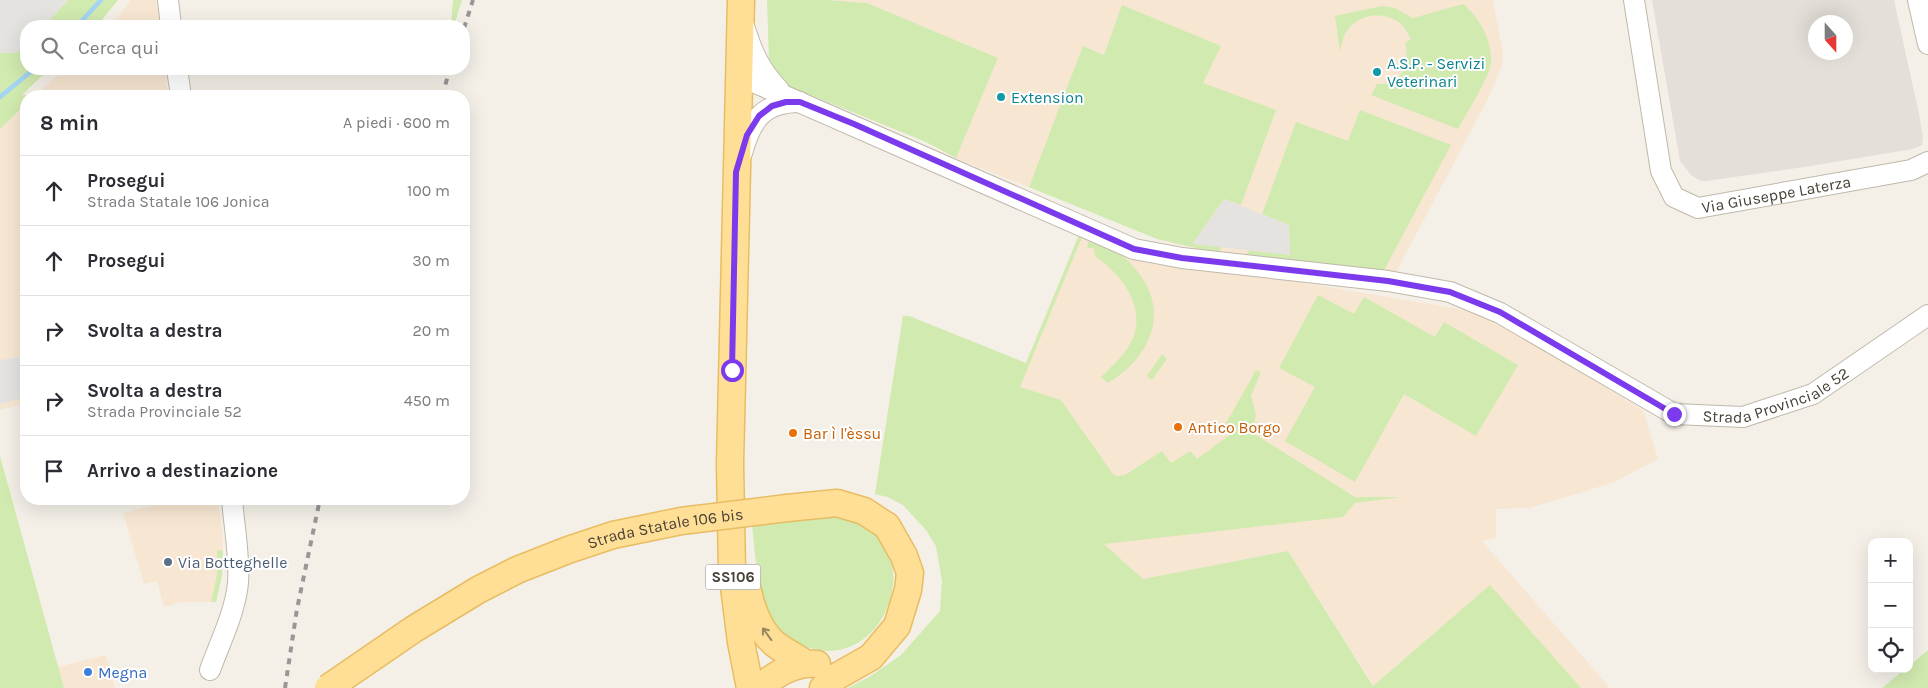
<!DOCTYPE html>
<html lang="it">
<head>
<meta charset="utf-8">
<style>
	body { margin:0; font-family:Karla,sans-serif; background:#f7f7f7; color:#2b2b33 }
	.controls { position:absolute; right:15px; bottom:15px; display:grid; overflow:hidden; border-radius:10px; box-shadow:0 5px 20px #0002 }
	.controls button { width:45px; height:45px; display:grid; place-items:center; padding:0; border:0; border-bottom:1px solid #e1e1e2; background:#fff; color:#2b2b33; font:25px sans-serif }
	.compass { position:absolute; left:1808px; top:15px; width:45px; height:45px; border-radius:50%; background:#fff; box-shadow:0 5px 20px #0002; rotate:159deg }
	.stop { position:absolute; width:15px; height:15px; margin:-11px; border:4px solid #7c3aed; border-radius:50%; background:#fff }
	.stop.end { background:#7c3aed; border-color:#fff; box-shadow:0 1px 5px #0008 }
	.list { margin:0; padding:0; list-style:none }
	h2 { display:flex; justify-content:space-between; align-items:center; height:65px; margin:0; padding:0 20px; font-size:21px }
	h2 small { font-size:16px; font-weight:400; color:#7c7c81 }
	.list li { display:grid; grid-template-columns:32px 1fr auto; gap:15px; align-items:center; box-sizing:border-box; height:70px; padding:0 20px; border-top:1px solid #e1e1e2 }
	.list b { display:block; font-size:19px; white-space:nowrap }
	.list p { margin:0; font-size:16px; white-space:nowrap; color:#7c7c81 }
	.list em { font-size:16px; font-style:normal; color:#7c7c81 }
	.icon { flex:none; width:28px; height:28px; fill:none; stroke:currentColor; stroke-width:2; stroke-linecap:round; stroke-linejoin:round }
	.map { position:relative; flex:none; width:1928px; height:688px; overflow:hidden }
	.search { position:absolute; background:#fff; box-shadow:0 5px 20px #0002; left:20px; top:20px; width:450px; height:55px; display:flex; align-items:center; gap:12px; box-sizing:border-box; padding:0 18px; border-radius:20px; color:#7c7c81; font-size:19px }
	.panel { position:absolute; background:#fff; box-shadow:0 5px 20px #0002; left:20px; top:90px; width:450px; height:415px; border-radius:20px }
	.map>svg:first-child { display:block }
	.commercial { fill:#f7e7d2 }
	.industrial { fill:#e4dfd9; fill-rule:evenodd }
	.green { fill:#d1eaaf }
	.parking { fill:#e5e3e0 }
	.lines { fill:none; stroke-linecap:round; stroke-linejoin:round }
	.stream { stroke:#a2d4f3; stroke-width:4.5 }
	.minor-casing { stroke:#c0b8aa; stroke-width:22 }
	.major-casing { stroke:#e8bd62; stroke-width:29 }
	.minor { stroke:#fff; stroke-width:20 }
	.major { stroke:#ffdf96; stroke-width:26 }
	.rail { stroke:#979797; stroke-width:4; stroke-dasharray:6 6; stroke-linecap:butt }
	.major-bridge-casing { stroke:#e8bd62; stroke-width:29; stroke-linecap:butt }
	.major-bridge { stroke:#ffdf96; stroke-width:26 }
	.oneway { stroke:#9a8861 }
	.route { stroke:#7c3aed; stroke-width:6 }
	.culture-dot { fill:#0f9aa8; stroke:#fff; stroke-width:2 }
	.food-dot { fill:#e8710a; stroke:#fff; stroke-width:2 }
	.service-dot { fill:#5c6f8a; stroke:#fff; stroke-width:2 }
	.shop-dot { fill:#3f7fe0; stroke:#fff; stroke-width:2 }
	.labels { text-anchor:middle; stroke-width:4; stroke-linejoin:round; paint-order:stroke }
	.shield { fill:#fff; stroke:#7f7a72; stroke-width:1 }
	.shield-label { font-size:15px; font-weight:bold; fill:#484136 }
	.culture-label { font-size:16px; fill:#0d838f; stroke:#fff; text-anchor:start }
	.street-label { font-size:16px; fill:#484136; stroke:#fff }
	.food-label { font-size:16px; fill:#c56008; stroke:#fff; text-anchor:start }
	.service-label { font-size:16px; fill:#4e5e75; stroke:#fff; text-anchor:start }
	.shop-label { font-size:16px; fill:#366cbe; stroke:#fff; text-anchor:start }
</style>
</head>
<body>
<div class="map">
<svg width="1928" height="688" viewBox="0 0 1928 688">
	<rect width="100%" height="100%" fill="#f4f0e8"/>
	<!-- commercial -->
	<path class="commercial" d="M131,0H156L160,26H110Z
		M828,0H1493L1503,54L1502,66L1488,99L1395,274L1218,253L1174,244L960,160L956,158L998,58L867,3Z
		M65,69H165L168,96H34Z
		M26,104V403L0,410V129Z
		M1079,235L1139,260L1159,265L1298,282L1466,310L1490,318L1643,410L1658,459L1615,482L1530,508L1496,509V538L1482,541L1610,688H1375L1288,551L1143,579L1103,543L940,611L942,581L936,546L926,530L903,505L888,497L875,494L903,316H909L1026,363Z
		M180,499H218L223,538L222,576L216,602H182L164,607L157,581L144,584L123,513Z
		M106,655L115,688H64L58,667Z"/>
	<!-- industrial -->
	<path class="industrial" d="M1652,0H1894L1919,114L1923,137L1922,145L1913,149L1804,167L1706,181L1699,180L1691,175L1680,161ZM1816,22H1846V52H1816Z"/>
	<!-- green -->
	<path class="green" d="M68,0H118L97,26H44Z
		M453,0H462L454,26H451Z
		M767,0H828L867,3L998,58L956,158L926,142L786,85L769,63Z
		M1463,4C1480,18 1492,40 1491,62C1490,77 1466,114 1458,129L1371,95L1377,84C1402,85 1411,65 1405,43L1411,39C1408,33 1404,25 1397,21C1379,10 1353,16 1344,36C1342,41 1341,47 1340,52L1335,16L1382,6L1395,8L1413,18Z
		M1122,5L1221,46L1203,83L1276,110L1241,205L1224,199L1193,243L1222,247L1218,253L1157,239L1029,187L1083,46L1104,55Z
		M26,43V69H49L22,95H35L26,96V104L0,129V53H16Z
		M1360,110L1451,145L1383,272L1245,257L1249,250L1290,255L1289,225L1262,214L1296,122L1348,141Z
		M1079,235L1082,237L1020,387L1061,400L1113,474L1118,476L1125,475L1162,451L1171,463L1190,451L1197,459L1231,434L1225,425L1256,370L1261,372L1251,396L1256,414L1253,433L1355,497H1401L1355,503L1343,517L1104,544L1143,579L1288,551L1373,686L1490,585L1581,688H848L869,677L901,655L940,611L942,581L936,546L926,530L903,505L888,497L875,494L903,316H909L1026,363Z
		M1089,240C1098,244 1110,246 1118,252C1125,257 1131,264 1137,271C1171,312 1150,358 1108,383L1101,377C1113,365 1126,354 1133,338C1146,305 1120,273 1095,256L1094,248H1087Z
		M1318,295L1354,314L1364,297L1435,337L1444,322L1518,365L1476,436L1404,394L1355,482L1285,441L1315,387L1279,368Z
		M1162,354L1167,359L1152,380L1147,376Z
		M0,456L64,688H0Z
		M831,514C839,516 849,517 857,520C928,551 886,671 810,648C794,643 782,635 772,620C757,597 755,551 752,524Z
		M217,550L223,551L222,576L216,602H211L217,575Z
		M1928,650V688H1882L1905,669H1909V666Z"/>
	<!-- parking -->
	<path class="parking" d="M0,0H68L44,26H26V43L16,53H0Z
		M1224,199L1289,225L1290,255L1193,244Z
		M26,356V397L0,404V360Z"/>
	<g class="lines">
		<!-- stream -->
		<path class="stream" d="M77,26L101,0
			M0,97L34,69"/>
		<defs>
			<g id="minor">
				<path d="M168,0L171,26"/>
				<path id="s1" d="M1634,0L1661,171L1674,197L1698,208L1911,170L1928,162"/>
				<path d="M1918,0L1928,44"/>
				<path d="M744,26C752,52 760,70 779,90"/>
				<path d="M177,69L181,96"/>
				<path id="s2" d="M739,80L751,81L1134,249L1182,258L1388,281L1450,292L1500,313L1674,414L1743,417L1813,394L1928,315"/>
				<path d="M742,153C751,120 763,102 800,102"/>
				<path d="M210,670C220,642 235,613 238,583C240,556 234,526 232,499"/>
			</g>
			<path id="major" d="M741,0L730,464L732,571L741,642L750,688
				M787,508L837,503L864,511L887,526L904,556L910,573L908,590L897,626L871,657L834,678L823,688
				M746,580C749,602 758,630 775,644C784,651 796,657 805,663
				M759,688C776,674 794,662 817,664"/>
		</defs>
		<!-- minor casing -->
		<use href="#minor" class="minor-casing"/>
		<!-- major casing -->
		<use href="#major" class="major-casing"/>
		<!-- minor -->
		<use href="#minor" class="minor"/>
		<!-- major -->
		<use href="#major" class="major"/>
		<!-- rail -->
		<path class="rail" d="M464,28L473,0
			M442,96L450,69
			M285,688L297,609L320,499"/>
		<defs>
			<g id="major-bridge">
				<path id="s3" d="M328,688L414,629L478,590L517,570L568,550L613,535L681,521L787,508"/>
			</g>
		</defs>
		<!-- major-bridge casing -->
		<use href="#major-bridge" class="major-bridge-casing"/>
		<!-- major-bridge -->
		<use href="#major-bridge" class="major-bridge"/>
	</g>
	<!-- one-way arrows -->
	<defs><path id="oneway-shaft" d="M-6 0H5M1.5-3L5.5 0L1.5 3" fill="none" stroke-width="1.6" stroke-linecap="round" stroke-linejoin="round" transform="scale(1.25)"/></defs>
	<use class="oneway" href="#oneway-shaft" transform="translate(767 634) rotate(-126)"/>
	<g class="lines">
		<!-- route -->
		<path class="route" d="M732,370L736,172L747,135L759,116L772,106L786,102H800L854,124L1134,249L1182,258L1388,281L1450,292L1500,312L1674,414"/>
	</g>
	<!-- markers -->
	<g class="culture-dot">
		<circle cx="1377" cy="72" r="5"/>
		<circle cx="1001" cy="97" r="5"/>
	</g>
	<g class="food-dot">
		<circle cx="1178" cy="427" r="5"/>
		<circle cx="793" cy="433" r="5"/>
	</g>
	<circle class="service-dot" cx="168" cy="562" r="5"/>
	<circle class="shop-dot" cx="88" cy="672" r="5"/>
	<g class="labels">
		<!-- shield labels -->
		<rect class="shield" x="705.5" y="564.5" width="55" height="25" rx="4"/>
		<g class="shield-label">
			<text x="733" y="582">SS106</text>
		</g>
		<!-- culture labels -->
		<g class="culture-label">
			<text x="1387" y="69">A.S.P. - Servizi<tspan x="1387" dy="18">Veterinari</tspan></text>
			<text x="1011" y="103">Extension</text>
		</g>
		<!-- street labels -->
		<g class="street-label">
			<text dy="6" stroke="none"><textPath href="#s1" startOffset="308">Via Giuseppe Laterza</textPath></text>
			<text dy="6" stroke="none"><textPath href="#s2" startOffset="1111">Strada Provinciale 52</textPath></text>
			<text dy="6" stroke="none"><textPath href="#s3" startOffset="378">Strada Statale 106 bis</textPath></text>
		</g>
		<!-- food labels -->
		<g class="food-label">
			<text x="1188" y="433">Antico Borgo</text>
			<text x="803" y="439">Bar ì l'èssu</text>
		</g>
		<!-- service labels -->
		<g class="service-label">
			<text x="178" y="568">Via Botteghelle</text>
		</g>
		<!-- shop labels -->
		<g class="shop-label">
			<text x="98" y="678">Megna</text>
		</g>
	</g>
</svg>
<div class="controls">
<button>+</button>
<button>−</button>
<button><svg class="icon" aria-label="locate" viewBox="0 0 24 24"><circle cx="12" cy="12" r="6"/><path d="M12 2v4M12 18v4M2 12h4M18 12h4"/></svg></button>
</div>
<svg class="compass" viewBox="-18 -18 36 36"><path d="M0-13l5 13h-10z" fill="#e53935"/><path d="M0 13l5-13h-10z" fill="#7c7c81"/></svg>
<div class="stop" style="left:732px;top:370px"></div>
<div class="stop end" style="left:1674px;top:414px"></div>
<div class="search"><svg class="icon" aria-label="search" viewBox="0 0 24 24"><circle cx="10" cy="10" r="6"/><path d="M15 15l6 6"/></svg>Cerca qui</div>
<section class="panel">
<h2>8 min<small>A piedi · 600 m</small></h2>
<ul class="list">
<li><svg class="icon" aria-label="ahead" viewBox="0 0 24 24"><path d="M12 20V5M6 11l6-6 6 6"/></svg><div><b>Prosegui</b><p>Strada Statale 106 Jonica</p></div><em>100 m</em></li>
<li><svg class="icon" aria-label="ahead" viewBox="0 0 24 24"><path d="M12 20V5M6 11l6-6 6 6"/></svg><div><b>Prosegui</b></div><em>30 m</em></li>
<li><svg class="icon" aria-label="right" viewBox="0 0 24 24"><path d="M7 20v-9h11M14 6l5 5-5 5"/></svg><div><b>Svolta a destra</b></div><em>20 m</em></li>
<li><svg class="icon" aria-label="right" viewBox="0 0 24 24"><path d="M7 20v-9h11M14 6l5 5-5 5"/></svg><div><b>Svolta a destra</b><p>Strada Provinciale 52</p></div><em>450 m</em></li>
<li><svg class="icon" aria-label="arrive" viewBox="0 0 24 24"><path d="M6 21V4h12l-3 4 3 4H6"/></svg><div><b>Arrivo a destinazione</b></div></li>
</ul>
</section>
</div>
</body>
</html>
